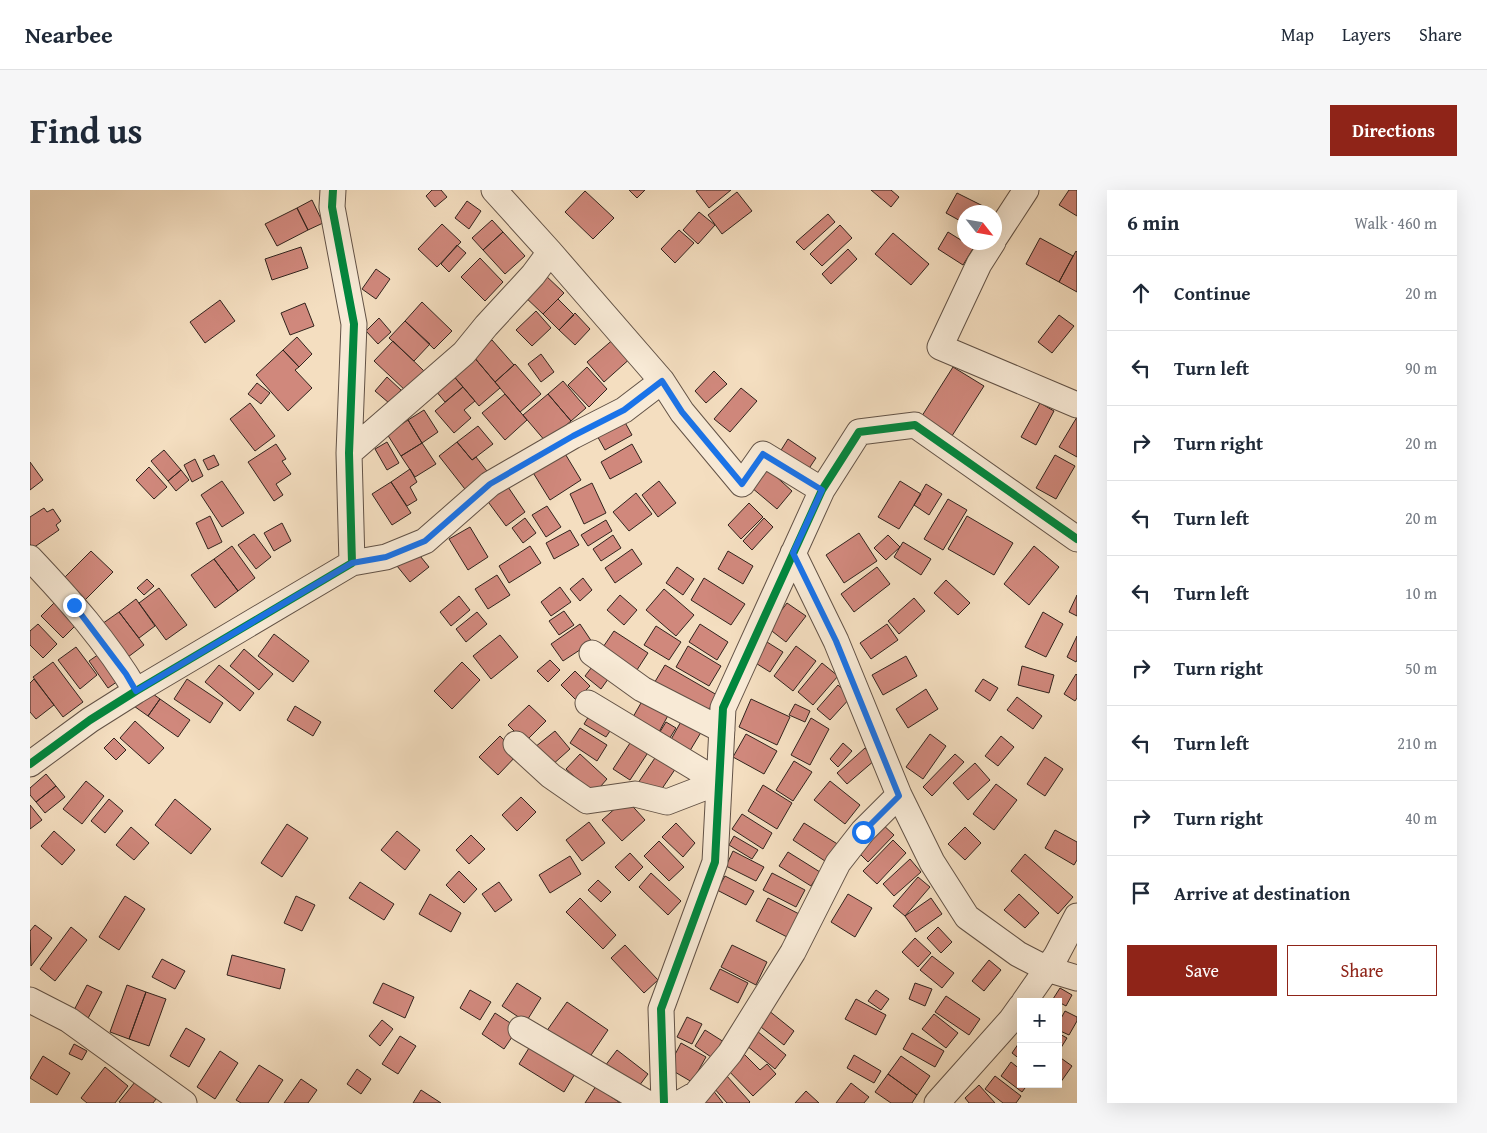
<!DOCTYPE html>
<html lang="en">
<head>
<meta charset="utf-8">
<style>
	body { margin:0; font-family:"Gentium Book Plus",serif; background:#f6f6f7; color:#1f2937 }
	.controls { position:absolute; right:15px; bottom:15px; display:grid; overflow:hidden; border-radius:0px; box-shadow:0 5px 20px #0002 }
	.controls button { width:45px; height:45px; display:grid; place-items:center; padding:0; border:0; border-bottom:1px solid #e0e1e3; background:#fff; color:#1f2937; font:25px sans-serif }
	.compass { position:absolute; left:927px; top:15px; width:45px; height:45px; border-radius:50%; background:#fff; box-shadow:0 5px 20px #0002; rotate:121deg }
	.stop { position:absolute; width:15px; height:15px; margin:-11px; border:4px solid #1a73e8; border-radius:50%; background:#fff }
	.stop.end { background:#1a73e8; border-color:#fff; box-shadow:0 1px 5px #0008 }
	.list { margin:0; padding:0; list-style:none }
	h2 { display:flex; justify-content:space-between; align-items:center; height:65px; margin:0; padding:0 20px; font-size:21px }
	h2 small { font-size:16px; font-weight:400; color:#747a83 }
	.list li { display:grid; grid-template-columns:32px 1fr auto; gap:15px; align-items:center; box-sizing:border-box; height:75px; padding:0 20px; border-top:1px solid #e0e1e3 }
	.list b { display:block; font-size:19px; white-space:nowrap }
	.list em { font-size:16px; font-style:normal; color:#747a83 }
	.actions { display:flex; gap:10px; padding:15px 20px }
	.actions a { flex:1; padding:11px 0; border:1px solid #8f2418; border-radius:0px; text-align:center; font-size:18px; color:#8f2418 }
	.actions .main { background:#8f2418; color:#fff }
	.icon { flex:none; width:28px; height:28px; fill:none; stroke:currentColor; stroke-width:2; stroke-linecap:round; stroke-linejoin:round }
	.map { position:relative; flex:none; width:1047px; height:913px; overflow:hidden; border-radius:0px }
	header { display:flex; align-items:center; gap:30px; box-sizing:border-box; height:70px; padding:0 25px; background:#fff; border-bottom:1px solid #e0e1e3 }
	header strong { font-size:24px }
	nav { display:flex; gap:28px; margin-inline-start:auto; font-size:18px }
	.intro { display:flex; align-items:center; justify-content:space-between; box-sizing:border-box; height:120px; padding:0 30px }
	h1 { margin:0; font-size:35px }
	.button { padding:12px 22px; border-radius:0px; background:#8f2418; color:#fff; font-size:18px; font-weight:700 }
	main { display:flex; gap:30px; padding:0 30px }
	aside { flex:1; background:#fff; border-radius:0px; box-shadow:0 5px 20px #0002 }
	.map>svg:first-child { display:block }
	.building { fill:#d0887c; stroke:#32241e }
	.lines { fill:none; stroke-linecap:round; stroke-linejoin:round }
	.minor-casing { stroke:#625246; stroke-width:27 }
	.minor { stroke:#f8ead6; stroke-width:25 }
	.cycleway-casing { stroke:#f8ead6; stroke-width:11 }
	.cycleway { stroke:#00873e; stroke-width:8 }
	.route { stroke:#1a73e8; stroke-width:6 }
</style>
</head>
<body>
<header>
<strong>Nearbee</strong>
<nav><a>Map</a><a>Layers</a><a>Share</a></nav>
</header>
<div class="intro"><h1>Find us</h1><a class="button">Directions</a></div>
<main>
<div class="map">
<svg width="1047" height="913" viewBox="0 0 1047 913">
	<rect width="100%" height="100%" fill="#f4dec0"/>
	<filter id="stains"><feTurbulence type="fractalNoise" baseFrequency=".004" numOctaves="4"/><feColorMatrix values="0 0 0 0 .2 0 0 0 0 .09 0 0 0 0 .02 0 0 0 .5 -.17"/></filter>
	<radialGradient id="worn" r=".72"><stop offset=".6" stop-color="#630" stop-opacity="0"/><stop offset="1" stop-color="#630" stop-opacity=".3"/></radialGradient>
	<!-- building -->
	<path class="building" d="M402,0H411L417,7L405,17L396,6Z
		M599,0H615L607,8Z
		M668,0H701L679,18L666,1Z
		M841,0H861L869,7L861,17Z
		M1039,0H1047V26L1029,15Z
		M555,1L584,28L563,49L535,22Z
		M707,2L722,21L692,44L678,25Z
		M927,3L955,17L952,22H934V33L916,23Z
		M282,10L293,33L278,40L267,18Z
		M437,11L451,21L439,39L425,28Z
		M267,18L278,40L247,56L235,34Z
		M669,22L685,35L668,54L653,40Z
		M798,24L805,32L774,60L766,52Z
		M462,30L473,42L453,60L442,48Z
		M412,34L431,52L407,77L388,59Z
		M810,35L822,48L792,76L780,64Z
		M649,40L664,53L645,73L631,59Z
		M473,42L495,66L475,84L453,60Z
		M918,42L934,52L944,57L933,75L908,59Z
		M863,43L899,74L881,95L845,64Z
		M1010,48L1043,66L1029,92L996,74Z
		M427,55L436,63L419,82L411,74Z
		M271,57L278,78L242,90L235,69Z
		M818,59L827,69L801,94L792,84Z
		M1046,61L1047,62V102L1029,92Z
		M450,68L473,92L455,111L431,87Z
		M346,79L360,89L346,109L332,99Z
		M513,83L534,103L513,124L492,104Z
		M528,109L544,125L529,140L513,124Z
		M190,110L205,131L175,153L160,132Z
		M392,112L422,141L404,159L375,131Z
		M275,113L284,136L260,145L251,123Z
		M506,121L521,138L502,156L486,140Z
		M545,123L560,139L545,155L529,140Z
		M1029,125L1044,136L1022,163L1008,152Z
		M349,128L361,142L348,154L336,141Z
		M375,131L400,154L384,171L359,148Z
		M267,147L282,164L269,177L253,160Z
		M586,147L603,166L574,192L557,172Z
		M462,150L484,175L465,192L443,166Z
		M363,151L394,181L376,201L344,171Z
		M253,160L269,177L265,180L282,198L258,221L226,185Z
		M511,164L524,182L511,192L498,174Z
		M443,166L470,198L449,216L422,184Z
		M413,174L433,197L415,212L396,189Z
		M485,174L511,204L490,222L465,192Z
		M557,177L577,199L559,217L538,195Z
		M923,177L954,196L920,249L890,229Z
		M684,181L697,194L676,213L665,201Z
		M357,187L371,200L359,213L345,201Z
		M533,191L556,218L541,231L518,204Z
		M227,193L240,203L231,214L218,204Z
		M433,197L445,211L434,220L441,228L424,243L405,221Z
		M711,198L727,211L700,242L684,229Z
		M475,204L497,230L475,250L452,223Z
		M518,204L541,231L516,252L493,225Z
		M220,213L245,246L225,261L200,229Z
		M1010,213L1024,221L1006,255L991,247Z
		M394,220L408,242L392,253L378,230Z
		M592,227L602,245L575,260L565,242Z
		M1047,227V267L1029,257Z
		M378,230L392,253L371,266L357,244Z
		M448,236L463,254L442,270L427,252Z
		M758,249L786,268L776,283L748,265Z
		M357,252L369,273L357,280L345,259Z
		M427,252L442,270L446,267L460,285L438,303L409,266Z
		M392,253L406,274L385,287L371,266Z
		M246,254L256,269L252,271L261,284L246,294L253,305L244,311L218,272Z
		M602,254L612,272L580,289L571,272Z
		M134,260L151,280L138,291L121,271Z
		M534,262L551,290L520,310L502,281Z
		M184,265L189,275L178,280L173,270Z
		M1025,265L1045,276L1026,309L1006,298Z
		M165,269L173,286L162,292L154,275Z
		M0,272L13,290L0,300Z
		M731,273L762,301L747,319L715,292Z
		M119,277L137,297L124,309L106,290Z
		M380,279L387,292L380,297L387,310L377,316L361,292Z
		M151,280L159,290L146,301L138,291Z
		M192,291L214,323L192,337L171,305Z
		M629,291L646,313L628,327L612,305Z
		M870,291L891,304L869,339L848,327Z
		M361,292L381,323L362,335L342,304Z
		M562,293L576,323L554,334L540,304Z
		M476,294L495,322L476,336L456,309Z
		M896,294L912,304L899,325L884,315Z
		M606,303L622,324L599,341L583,322Z
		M918,309L937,320L913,360L894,349Z
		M719,313L733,327L711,349L698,335Z
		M517,316L531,337L516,347L502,325Z
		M14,318L17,322L23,319L31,331L26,335L29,340L3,358L0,354V327Z
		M180,326L192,352L178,359L166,333Z
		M937,326L983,353L964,385L918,359Z
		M495,328L506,343L493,353L482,338Z
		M734,328L743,337L722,360L713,351Z
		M576,330L582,341L558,356L551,345Z
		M252,333L261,351L244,361L234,343Z
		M440,337L458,367L438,380L419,349Z
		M540,340L549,355L524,369L516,353Z
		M829,343L847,371L814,393L796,365Z
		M224,344L241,367L226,379L208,355Z
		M583,345L591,358L571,371L563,359Z
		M858,345L870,357L856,370L844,358Z
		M873,352L901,369L891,385L864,367Z
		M202,356L225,388L208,401L184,369Z
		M500,356L511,373L479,393L469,376Z
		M1004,356L1029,377L999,415L974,394Z
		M602,359L612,374L585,393L575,378Z
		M61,361L83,382L55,410L34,388Z
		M386,361L399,377L380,392L367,376Z
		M698,361L723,376L713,394L688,379Z
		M184,369L208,401L185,418L161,385Z
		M647,377L664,389L653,405L636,393Z
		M847,377L860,394L824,422L811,404Z
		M467,385L480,405L458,419L445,399Z
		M553,388L562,400L550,411L540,399Z
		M674,388L715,414L701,435L661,410Z
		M117,389L124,396L114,405L107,398Z
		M916,390L940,413L928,425L904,403Z
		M530,397L541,412L521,426L511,412Z
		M129,398L157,435L136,450L109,413Z
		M634,399L664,425L646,446L616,420Z
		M590,405L607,420L594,435L577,420Z
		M1047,405V426L1039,422Z
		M429,406L440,420L421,436L410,422Z
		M884,408L895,421L869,444L858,431Z
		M28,409L50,431L33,448L11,426Z
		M106,409L125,436L109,448L89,422Z
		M757,413L776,426L756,452L738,438Z
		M534,421L544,435L529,445L519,431Z
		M89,422L114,455L94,470L69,436Z
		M447,422L457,434L436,452L426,439Z
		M1013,422L1033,434L1016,467L995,457Z
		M8,434L27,454L13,468L0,455V441Z
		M550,434L562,452L533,471L521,454Z
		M670,434L698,452L687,470L659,452Z
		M857,434L868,450L841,469L830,453Z
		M626,436L651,452L639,470L614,455Z
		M584,441L618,463L603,486L569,463Z
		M244,444L279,471L263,492L228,466Z
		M470,445L488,467L461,489L443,466Z
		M1047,446V470L1046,472L1037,467Z
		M737,452L753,462L740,482L724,472Z
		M658,456L691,476L679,496L646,477Z
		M766,456L786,471L763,501L744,486Z
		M46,457L67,485L50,499L28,470Z
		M214,459L243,484L229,500L200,476Z
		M72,462L91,489L78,498L59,471Z
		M876,466L887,486L853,505L842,485Z
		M520,470L530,480L518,492L507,481Z
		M23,472L53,512L33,527L3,487Z
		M432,472L450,490L422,519L404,501Z
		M565,473L581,485L571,499L555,486Z
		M792,473L808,486L783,515L768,502Z
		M189,475L224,503L210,521L175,492Z
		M635,475L687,505L676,525L623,495Z
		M992,476L1024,485L1019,503L988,495Z
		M545,481L560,496L546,510L531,495Z
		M1046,484L1047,485V508L1045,511L1034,504Z
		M4,489L24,515L6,529L0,522V493Z
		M157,489L193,513L180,533L144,509Z
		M953,489L968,498L960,511L945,501Z
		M808,495L821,507L800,530L787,519Z
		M113,497L130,509L118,526L101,514Z
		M896,499L908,519L878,538L866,519Z
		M615,506L641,520L629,542L603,527Z
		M987,507L1012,526L1003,539L977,520Z
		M130,509L160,530L148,547L118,526Z
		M721,509L760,527L747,555L709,537Z
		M765,514L780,521L775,532L759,525Z
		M499,515L516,531L495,552L478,535Z
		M265,516L291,532L283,546L257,530Z
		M562,521L584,535L576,547L554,534Z
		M653,528L673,539L658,564L639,553Z
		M781,528L799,539L780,575L761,565Z
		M105,531L134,558L119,574L90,548Z
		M636,532L646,538L638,551L628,545Z
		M550,538L577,555L567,571L540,553Z
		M525,541L540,559L521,576L505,557Z
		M716,544L747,561L734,584L703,567Z
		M900,544L916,556L893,589L876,577Z
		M470,546L488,564L468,585L449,567Z
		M971,546L984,557L968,576L955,566Z
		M604,547L621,558L600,590L583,579Z
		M84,548L96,560L86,570L74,558Z
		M813,553L822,561L808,577L800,569Z
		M835,558L845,570L817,594L807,583Z
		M629,562L648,575L627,606L608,593Z
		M550,564L577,589L564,604L536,579Z
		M925,564L934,572L902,606L893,597Z
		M1015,567L1033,579L1015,606L997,594Z
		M764,571L782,582L763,611L746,600Z
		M945,573L960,590L938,610L923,593Z
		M16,584L26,596L6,612L0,605V598Z
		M56,591L74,606L52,634L33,619Z
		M800,591L830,615L815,634L784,610Z
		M966,594L987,610L964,640L943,624Z
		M733,595L762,613L747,639L718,621Z
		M26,596L35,607L15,623L6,612Z
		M491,607L506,622L487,641L472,625Z
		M79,609L93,621L75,643L61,631Z
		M145,609L181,639L161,664L125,635Z
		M596,609L615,630L592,651L572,630Z
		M0,615L12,630L0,639Z
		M712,624L742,643L733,659L702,639Z
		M559,632L575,653L552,671L536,650Z
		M646,633L665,653L653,667L632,647Z
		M774,633L809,655L798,673L763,650Z
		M851,633L864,645L838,672L826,660Z
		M257,634L278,648L252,687L231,673Z
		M101,637L119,653L104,670L86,655Z
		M935,637L951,653L935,670L918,654Z
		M1025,640L1047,652V670L1044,675L1015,658Z
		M24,641L45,660L32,675L11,656Z
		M367,641L390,660L375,680L351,660Z
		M441,645L455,659L439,674L426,660Z
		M704,646L728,660L722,669L699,655Z
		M863,650L876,663L847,694L833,681Z
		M629,651L654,677L639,691L614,666Z
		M703,661L734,677L726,691L696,676Z
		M758,662L790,682L781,696L749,676Z
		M600,663L613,677L599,691L585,677Z
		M995,664L1043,707L1028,724L981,681Z
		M540,666L551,684L520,703L509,685Z
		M880,669L891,682L864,706L853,694Z
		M429,681L447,699L434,713L416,695Z
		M621,683L651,711L638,725L609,697Z
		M742,683L775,700L766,717L733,700Z
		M695,686L724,701L716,715L687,700Z
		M888,687L900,697L875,726L863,716Z
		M568,690L581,702L571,712L558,700Z
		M330,692L364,714L354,730L319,708Z
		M469,692L482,710L465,722L452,704Z
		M400,704L431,723L421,742L389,724Z
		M818,704L842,718L825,747L801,732Z
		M989,704L1009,723L995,738L974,720Z
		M95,706L115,719L89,760L69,747Z
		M266,706L285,715L272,741L254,733Z
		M550,708L586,745L573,759L536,722Z
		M738,708L773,726L761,749L726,731Z
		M901,708L912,724L886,742L875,726Z
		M5,735L22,748L1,776L0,741Z
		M41,737L57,750L25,791L10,779Z
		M908,737L922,752L911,763L897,748Z
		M885,748L901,763L888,777L872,762Z
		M595,755L628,790L614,803L581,768Z
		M702,755L737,772L726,795L691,777Z
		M202,765L255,779L250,799L197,785Z
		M902,766L924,783L912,798L890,780Z
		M132,769L155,781L145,799L122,787Z
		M959,770L971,780L954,801L942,791Z
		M690,779L718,793L708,813L680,799Z
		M353,793L384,807L375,828L343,813Z
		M487,793L511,808L496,832L472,816Z
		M885,793L902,799L895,816L879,809Z
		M57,795L72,802L56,832L42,824Z
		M97,795L116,802L99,849L80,842Z
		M1030,798L1042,805L1036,816L1023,809Z
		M440,800L461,812L450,830L430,818Z
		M846,800L859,809L851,820L838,811Z
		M116,802L136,809L119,856L99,849Z
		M916,806L950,829L939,845L905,822Z
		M826,809L856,825L846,845L815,829Z
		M537,812L578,840L557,871L516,842Z
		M738,820L764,841L754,855L727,834Z
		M1035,821L1047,827V831L1039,845L1028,840V834Z
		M465,823L488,838L474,859L452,844Z
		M904,824L928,843L916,858L892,839Z
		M657,827L672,834L662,854L647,847Z
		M352,830L363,839L350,856L339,846Z
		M156,838L175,849L159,877L140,866Z
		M675,840L694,852L684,869L665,856Z
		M727,841L756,865L745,879L716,855Z
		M882,843L914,861L905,877L873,859Z
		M1028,843L1037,848L1029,861H1028Z
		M370,846L386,856L368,884L352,874Z
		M504,850L549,877L534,902L489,874Z
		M991,850V870L982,863Z
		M651,853L676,867L662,892L638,878Z
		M44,854L57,861L52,870L39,864Z
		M587,860L618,884L603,904L572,880Z
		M190,861L208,873L185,909L167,897Z
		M711,861L730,880L737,874L746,884L723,906L695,877Z
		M824,865L851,881L844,893L817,878Z
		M13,866L40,883L27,905L0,888Z
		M871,866L900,886L887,905L858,884Z
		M1028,866L1042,876L1028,896L1026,894H1028Z
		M981,872L991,880V894H998L992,902L971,886Z
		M229,875L253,890L238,913H211L206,910Z
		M75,877L98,896L85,913H57L51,908Z
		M327,879L341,889L331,904L317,894Z
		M858,884L887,905L882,913H861L845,902Z
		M696,885L720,912L719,913H697L683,897Z
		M965,886L991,906L986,913H973L955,899Z
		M271,889L287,900L278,913H254Z
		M105,892L126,909L123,913H91L89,912Z
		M821,893L839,907L834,913H806Z
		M949,895L965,913H939L935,908Z
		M566,896L590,913H555Z
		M682,899L693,913H670Z
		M391,900L411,913H383Z
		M776,901L789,913H765Z"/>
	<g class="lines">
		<defs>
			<path id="minor" d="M464,0L520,62L632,191L652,222L712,294L733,264L792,300
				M964,49L996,0
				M963,52L949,74L910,157L1047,215
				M319,263L434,163L456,136L503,85L520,62
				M763,363L806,451L869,605L902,672L937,727L988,764L1017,779L1047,788
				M0,368C39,409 77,452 106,501
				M322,373L356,367L395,351L460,294L543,246L594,220L632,191
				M562,463L612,499L692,540
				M558,513L689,592
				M486,554L521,586L557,611L605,604L637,612L689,592
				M0,574L60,530L106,501L322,373L319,263L324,134L302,17L303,0
				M0,810L39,830L154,913
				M994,812L1026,766L1047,726
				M491,839L617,913
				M634,913L631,819L685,672L693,518L792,300L829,242L885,235L1047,349
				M650,913L666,904L700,863L763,762L808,673L833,641L869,605
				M907,913L981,830L991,816"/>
		</defs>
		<!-- minor casing -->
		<use href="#minor" class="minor-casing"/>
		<!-- minor -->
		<use href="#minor" class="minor"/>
		<defs>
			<path id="cycleway" d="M0,574L60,530L106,501L322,373L319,263L324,134L302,17L303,0
				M634,913L631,819L685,672L693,518L792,300L829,242L885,235L1047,349"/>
		</defs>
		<!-- cycleway casing -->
		<use href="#cycleway" class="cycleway-casing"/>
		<!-- cycleway -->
		<use href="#cycleway" class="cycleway"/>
	</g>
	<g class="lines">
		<!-- route -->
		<path class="route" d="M44,415L96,484L106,501L322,373L356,367L395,351L460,294L543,246L594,220L632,191L652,222L712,294L733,264L792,300L763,363L806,451L869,606L833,642"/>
	</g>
	<rect width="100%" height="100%" filter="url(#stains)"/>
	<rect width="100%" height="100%" fill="url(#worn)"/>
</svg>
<div class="controls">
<button>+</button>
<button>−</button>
</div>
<svg class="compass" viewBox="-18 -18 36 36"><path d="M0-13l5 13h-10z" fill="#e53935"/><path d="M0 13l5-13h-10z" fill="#747a83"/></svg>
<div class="stop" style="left:833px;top:642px"></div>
<div class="stop end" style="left:44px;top:415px"></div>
</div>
<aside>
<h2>6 min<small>Walk · 460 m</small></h2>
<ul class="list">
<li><svg class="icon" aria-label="ahead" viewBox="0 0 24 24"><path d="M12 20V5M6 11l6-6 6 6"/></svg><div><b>Continue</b></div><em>20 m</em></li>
<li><svg class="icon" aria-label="left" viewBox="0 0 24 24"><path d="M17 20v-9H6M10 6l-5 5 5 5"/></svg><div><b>Turn left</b></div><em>90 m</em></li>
<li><svg class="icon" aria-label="right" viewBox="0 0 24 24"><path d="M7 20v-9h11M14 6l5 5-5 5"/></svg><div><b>Turn right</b></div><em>20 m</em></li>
<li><svg class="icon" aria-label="left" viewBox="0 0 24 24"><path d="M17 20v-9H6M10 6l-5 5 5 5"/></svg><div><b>Turn left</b></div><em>20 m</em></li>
<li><svg class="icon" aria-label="left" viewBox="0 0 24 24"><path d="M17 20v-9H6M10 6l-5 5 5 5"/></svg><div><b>Turn left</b></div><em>10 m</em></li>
<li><svg class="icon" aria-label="right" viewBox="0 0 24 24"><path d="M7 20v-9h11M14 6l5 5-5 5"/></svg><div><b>Turn right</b></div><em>50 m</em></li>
<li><svg class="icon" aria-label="left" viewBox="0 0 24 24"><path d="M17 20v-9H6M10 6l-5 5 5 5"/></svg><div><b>Turn left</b></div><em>210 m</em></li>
<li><svg class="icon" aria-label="right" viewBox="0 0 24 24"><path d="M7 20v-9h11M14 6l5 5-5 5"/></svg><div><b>Turn right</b></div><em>40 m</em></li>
<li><svg class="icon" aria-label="arrive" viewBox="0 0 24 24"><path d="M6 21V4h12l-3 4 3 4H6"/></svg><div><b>Arrive at destination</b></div></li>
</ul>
<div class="actions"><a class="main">Save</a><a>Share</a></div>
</aside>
</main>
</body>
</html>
